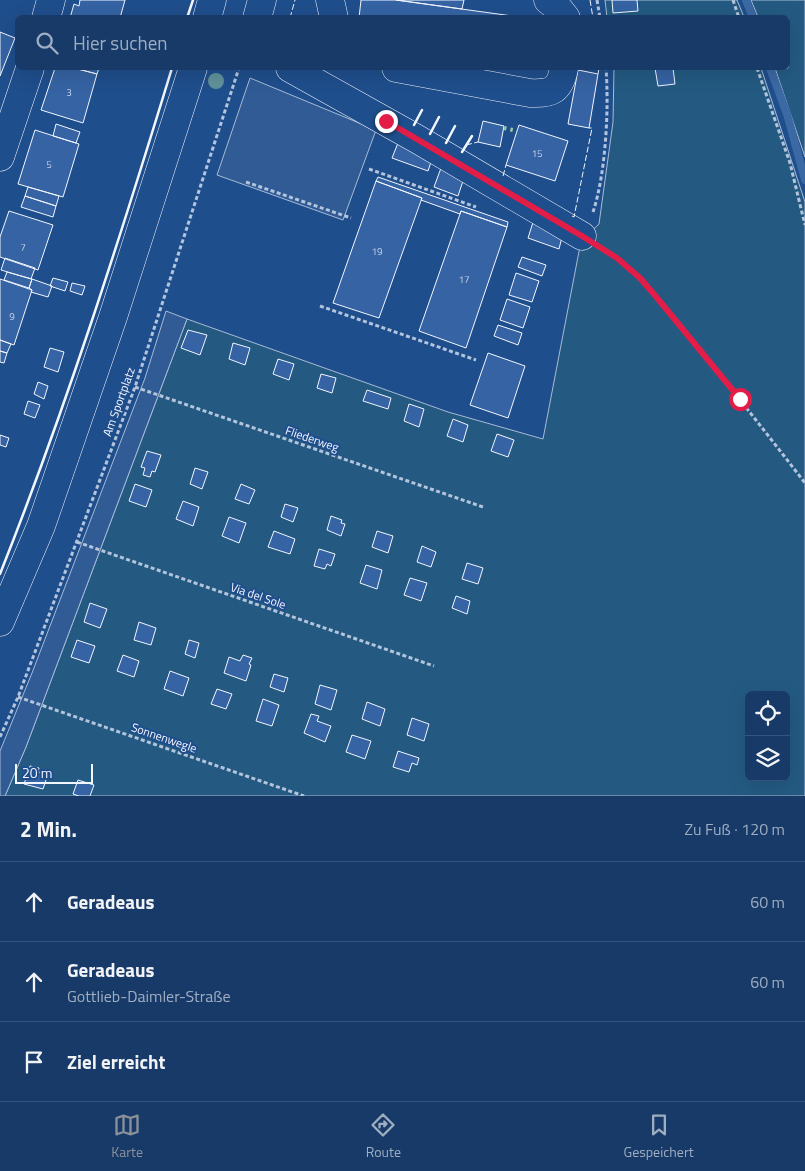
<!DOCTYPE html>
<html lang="de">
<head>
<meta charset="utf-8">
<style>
	body { margin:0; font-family:"Titillium Web",sans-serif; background:#244571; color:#f1f3f6 }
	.controls { position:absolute; right:15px; bottom:15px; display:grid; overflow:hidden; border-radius:8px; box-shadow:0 5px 20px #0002 }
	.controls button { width:45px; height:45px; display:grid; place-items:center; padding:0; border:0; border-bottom:1px solid #36547d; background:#173a69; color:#f1f3f6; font:25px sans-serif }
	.scale { position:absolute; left:15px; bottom:12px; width:78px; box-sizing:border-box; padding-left:5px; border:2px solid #f2f6ff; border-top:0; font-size:14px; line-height:18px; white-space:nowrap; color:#f2f6ff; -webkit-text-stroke:4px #1f4e8c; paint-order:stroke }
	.stop { position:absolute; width:15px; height:15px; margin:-11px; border:4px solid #e11d48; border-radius:50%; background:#fff }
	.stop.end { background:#e11d48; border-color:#fff; box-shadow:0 1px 5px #0008 }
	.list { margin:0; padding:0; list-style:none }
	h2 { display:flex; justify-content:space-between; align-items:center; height:65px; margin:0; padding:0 20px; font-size:21px }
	h2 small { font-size:16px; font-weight:400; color:#9eadc0 }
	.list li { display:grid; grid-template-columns:32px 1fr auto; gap:15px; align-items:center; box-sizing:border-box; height:80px; padding:0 20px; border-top:1px solid #36547d }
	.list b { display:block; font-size:19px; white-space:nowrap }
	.list p { margin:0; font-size:16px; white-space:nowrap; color:#9eadc0 }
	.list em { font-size:16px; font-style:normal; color:#9eadc0 }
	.icon { flex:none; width:28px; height:28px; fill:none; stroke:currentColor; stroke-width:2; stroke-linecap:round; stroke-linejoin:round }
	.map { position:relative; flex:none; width:805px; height:796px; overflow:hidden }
	.search { position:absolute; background:#173a69; box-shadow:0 5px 20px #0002; left:15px; right:15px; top:15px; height:55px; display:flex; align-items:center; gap:12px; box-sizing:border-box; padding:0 18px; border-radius:8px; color:#9eadc0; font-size:19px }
	.sheet { height:305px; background:#173a69 }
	nav { display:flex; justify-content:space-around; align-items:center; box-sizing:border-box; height:70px; border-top:1px solid #36547d; background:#173a69; font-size:14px; color:#9eadc0 }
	nav a { display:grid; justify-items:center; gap:2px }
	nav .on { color:#8c9099 }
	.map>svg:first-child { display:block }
	.green { fill:#245a82; stroke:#a8bbd7; fill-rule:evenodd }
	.parking { fill:#305b95; stroke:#a8bbd7 }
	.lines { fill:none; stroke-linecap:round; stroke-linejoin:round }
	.stream { stroke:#3b69a3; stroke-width:8 }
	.building { fill:#3563a3; stroke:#f2f6ff }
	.minor-casing { stroke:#f2f6ff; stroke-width:29 }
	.major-casing { stroke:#f2f6ff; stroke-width:29 }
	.path { stroke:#b3c4dc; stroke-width:3; stroke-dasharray:4 2.5; stroke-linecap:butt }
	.minor { stroke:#1f4e8c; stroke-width:28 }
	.major { stroke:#1f4e8c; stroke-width:28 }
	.hedge { stroke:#97c8a6; stroke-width:4; stroke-dasharray:2.5 4; stroke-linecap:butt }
	.fence { stroke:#f2f6ff; stroke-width:1; stroke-dasharray:6 2.5; stroke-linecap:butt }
	.wall { stroke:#f2f6ff; stroke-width:2.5 }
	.tree { fill:#61919a }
	.route { stroke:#e11d48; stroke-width:6 }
	.labels { text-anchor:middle; stroke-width:4; stroke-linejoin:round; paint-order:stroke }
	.number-label { font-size:10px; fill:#c3d1e8 }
	.street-label { font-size:12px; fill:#f2f6ff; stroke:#1f4e8c }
</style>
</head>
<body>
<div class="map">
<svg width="805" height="796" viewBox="0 0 805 796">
	<rect width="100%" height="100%" fill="#1f4e8c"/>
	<!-- green -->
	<path class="green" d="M605,0H737L744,17H607Z
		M751,0H805V157L775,68H788V18L758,17Z
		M614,68H761L805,202V796H5L26,747L187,319L448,412L543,439L581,241L599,224L613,122ZM749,695H786V777H749Z"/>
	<!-- parking -->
	<path class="parking" d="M250,78L376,130L343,220L217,175Z
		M166,311L187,319L26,747L5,796H0V751L32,673L145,378Z"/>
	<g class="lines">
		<!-- stream -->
		<path class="stream" d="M746,0L753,18
			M770,68L787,114L805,180"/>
	</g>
	<!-- building -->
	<path class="building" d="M80,0H125L120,18H70L74,4L79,6Z
		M361,0H396L527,18H359Z
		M396,0H464L462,9Z
		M612,0H637L638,11L613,13Z
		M0,32L15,38L0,76Z
		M55,68H74L97,74L83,123L41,110Z
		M74,68H99L97,74Z
		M655,68H673L675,84L658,86Z
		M578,70L598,74L589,128L568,124Z
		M483,121L504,126L500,147L478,142Z
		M56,124L80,132L76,143L53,136Z
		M519,125L568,141L555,181L506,165Z
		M35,130L79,144L63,197L18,184Z
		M398,143L431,162L428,171L392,158Z
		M441,168L463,181L458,196L434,187Z
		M378,177L508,222L507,227L461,211L460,214L421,200L422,198L376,181Z
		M376,181L422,198L379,318L333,303Z
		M28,187L59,196L56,206L25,196Z
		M25,196L56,206L53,217L21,207Z
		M9,211L53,225L38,270L0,257V237Z
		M461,211L507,227L466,348L419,331Z
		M534,219L562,237L559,249L528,238Z
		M522,257L546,265L542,276L518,267Z
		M5,258L35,268L31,279L1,270Z
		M7,272L32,279L29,288L4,280Z
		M516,273L539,281L532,302L509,295Z
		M53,278L68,282L65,291L50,286Z
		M0,279L32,290L14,345L0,340Z
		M32,279L52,286L48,297L31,292L32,290L29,288Z
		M72,283L85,286L82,295L70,291Z
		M507,299L530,307L523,328L500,320Z
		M498,325L522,333L518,345L494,336Z
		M188,330L207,335L200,355L181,348Z
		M0,340L11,344L7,353L0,351Z
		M233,343L250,348L245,365L229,359Z
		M50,348L64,352L58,372L44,367Z
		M0,351L7,353L4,363L0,362Z
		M488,353L525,366L508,418L470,405Z
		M278,359L294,364L289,380L273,374Z
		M321,374L336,378L332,393L317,388Z
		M38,382L48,386L44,399L34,394Z
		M367,390L391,398L388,409L363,401Z
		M28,401L40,405L35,418L24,414Z
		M409,404L424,409L419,427L404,421Z
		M453,419L468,425L463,442L447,436Z
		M497,434L514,440L508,457L491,451Z
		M0,435L9,438L6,447L0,445Z
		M147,451L161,455L155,472L152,471L150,477L143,475L145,468L141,467Z
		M195,468L208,472L202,489L190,484Z
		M135,484L152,490L146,507L129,501Z
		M241,484L255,490L249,504L235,499Z
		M183,501L199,507L193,526L176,519Z
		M285,504L298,508L293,522L281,517Z
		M331,516L342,520L341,523L345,524L341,536L327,530Z
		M229,517L246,523L239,543L222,536Z
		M274,531L295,539L290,554L268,547Z
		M377,531L393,536L388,553L372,547Z
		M422,546L436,552L431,567L417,562Z
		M319,549L335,554L331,566L327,564L325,569L314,566Z
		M467,563L483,568L478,584L462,579Z
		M366,565L382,570L377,589L360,583Z
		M410,578L427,583L421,601L404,595Z
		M456,596L470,601L467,614L452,608Z
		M90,603L107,609L100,628L84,622Z
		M139,622L156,628L151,645L134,640Z
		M77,640L95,646L89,663L71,657Z
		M189,640L199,643L195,658L185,654Z
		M123,655L139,661L134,677L117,671Z
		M243,655L252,658L249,664L251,665L246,681L224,673L229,657L240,661Z
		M170,671L189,678L183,696L164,689Z
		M274,674L288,678L284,692L270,687Z
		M320,685L337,690L331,710L315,704Z
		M217,689L232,694L226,709L211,704Z
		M263,699L279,705L272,726L256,721Z
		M367,702L385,709L380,726L362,719Z
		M311,714L319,716L317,721L331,726L325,742L304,733Z
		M412,718L429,724L424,741L407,735Z
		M352,735L371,741L365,759L346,752Z
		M398,751L419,758L417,765L412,763L409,772L393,767Z
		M30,766L39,768L38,772L48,774L43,789L24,784Z
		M78,780L94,785L90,796H79L73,794Z"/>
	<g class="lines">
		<defs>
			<path id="minor" d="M330,0L334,18
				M548,0L558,8L566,18
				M46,18L51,0
				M257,18L262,0
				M290,68L417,139L582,236
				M396,68L530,93C552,94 560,90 564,68
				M0,157L30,68"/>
			<path id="major" d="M207,18L212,0
				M0,622L41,526L113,317L193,68"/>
		</defs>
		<!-- minor casing -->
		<use href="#minor" class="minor-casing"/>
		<!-- major casing -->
		<use href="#major" class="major-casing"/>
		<!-- path -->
		<path class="path" d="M597,0L600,18
			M733,0L739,18
			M757,68L790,163L805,225
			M369,169L476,207
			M246,182L351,218
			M593,212C606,173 609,108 606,68
			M603,249C640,273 666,309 693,342C731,388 768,435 805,483
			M320,306L476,360
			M135,387L483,507
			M77,542L434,666
			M18,697L304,796
			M0,737L18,697L135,387L239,68"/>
		<!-- minor -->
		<use href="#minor" class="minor"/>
		<!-- major -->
		<use href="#major" class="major"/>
		<!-- hedge -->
		<path class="hedge" d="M504,128L517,131"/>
		<!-- fence -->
		<path class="fence" d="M590,0L593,18
			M290,18L295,0
			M598,74L599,68
			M466,145L478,142
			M503,176L506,165
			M572,216L574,217L592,128H589"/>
		<!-- wall -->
		<path class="wall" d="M187,18L193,0
			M414,125L422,110
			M430,134L439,117
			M446,143L455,126
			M462,152L472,136
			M0,574C66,408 120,238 172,68"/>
	</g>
	<!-- trees -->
	<circle class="tree" cx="216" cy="81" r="8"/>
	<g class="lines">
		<!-- route -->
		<path class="route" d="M386,121L582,236L617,258L640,278L658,299L740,399"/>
	</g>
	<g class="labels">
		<!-- number labels -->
		<g class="number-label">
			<text x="69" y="96">3</text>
			<text x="537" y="157">15</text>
			<text x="49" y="168">5</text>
			<text x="23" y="251">7</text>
			<text x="377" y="255">19</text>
			<text x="464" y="283">17</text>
			<text x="12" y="320">9</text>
		</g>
		<!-- street labels -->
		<g class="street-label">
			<text transform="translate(119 402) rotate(-70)" y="4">Am Sportplatz</text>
			<text transform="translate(312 439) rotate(19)" y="4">Fliederweg</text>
			<text transform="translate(258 596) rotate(19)" y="4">Via del Sole</text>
			<text transform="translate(164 738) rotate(19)" y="4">Sonnenwegle</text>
		</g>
	</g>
</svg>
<div class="controls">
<button><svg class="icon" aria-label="locate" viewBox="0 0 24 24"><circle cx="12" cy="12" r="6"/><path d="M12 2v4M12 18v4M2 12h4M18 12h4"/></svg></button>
<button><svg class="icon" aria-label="layers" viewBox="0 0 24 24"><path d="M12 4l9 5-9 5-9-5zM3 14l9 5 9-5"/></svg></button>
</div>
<div class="scale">20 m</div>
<div class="stop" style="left:740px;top:399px"></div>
<div class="stop end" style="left:386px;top:121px"></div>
<div class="search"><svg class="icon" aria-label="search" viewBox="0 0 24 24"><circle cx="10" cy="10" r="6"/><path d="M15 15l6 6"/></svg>Hier suchen</div>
</div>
<section class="sheet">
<h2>2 Min.<small>Zu Fuß · 120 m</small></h2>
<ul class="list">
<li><svg class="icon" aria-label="ahead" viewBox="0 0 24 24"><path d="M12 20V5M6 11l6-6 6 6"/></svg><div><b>Geradeaus</b></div><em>60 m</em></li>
<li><svg class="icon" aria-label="ahead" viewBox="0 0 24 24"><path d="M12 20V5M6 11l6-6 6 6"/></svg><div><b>Geradeaus</b><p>Gottlieb-Daimler-Straße</p></div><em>60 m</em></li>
<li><svg class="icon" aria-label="arrive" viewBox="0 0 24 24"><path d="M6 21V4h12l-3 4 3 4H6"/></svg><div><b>Ziel erreicht</b></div></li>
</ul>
</section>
<nav>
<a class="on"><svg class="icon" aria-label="map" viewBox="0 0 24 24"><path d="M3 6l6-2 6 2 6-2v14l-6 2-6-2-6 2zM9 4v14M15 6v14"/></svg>Karte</a>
<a><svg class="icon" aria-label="directions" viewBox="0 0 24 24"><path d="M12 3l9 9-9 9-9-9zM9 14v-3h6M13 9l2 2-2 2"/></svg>Route</a>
<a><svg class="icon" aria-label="saved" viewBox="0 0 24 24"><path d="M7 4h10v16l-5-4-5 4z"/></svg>Gespeichert</a>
</nav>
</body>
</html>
